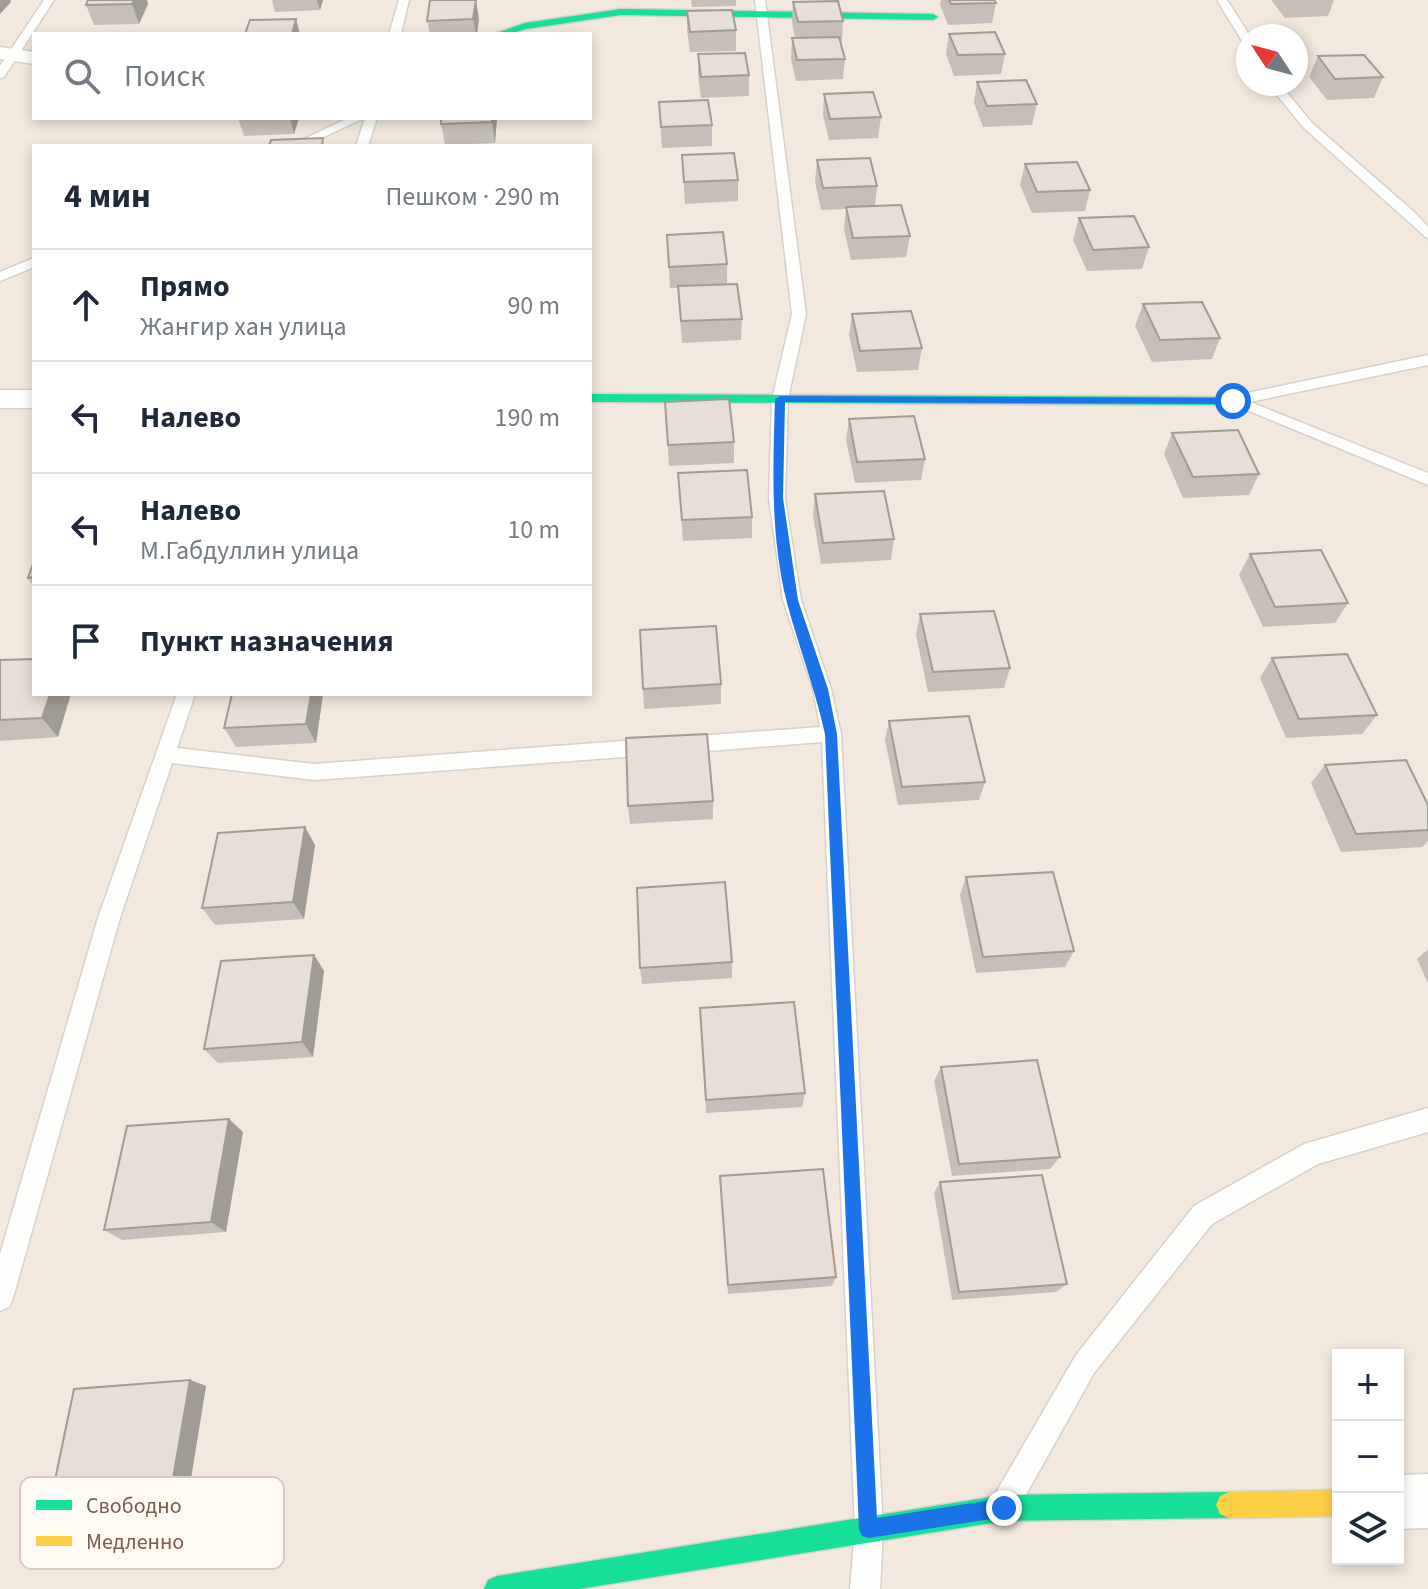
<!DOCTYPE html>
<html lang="ru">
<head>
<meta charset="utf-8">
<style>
	body { margin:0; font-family:"Source Sans 3",sans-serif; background:#f6f6f7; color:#1f2937 }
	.controls { position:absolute; right:24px; bottom:24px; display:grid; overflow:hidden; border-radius:0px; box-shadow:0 4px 12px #0003 }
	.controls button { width:72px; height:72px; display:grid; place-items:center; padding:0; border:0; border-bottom:2px solid #e0e1e3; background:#fff; color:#1f2937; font:40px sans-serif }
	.compass { position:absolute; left:1236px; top:24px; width:72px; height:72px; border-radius:50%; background:#fff; box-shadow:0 4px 12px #0003; rotate:306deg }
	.stop { position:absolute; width:24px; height:24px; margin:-18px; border:6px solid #1a73e8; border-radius:50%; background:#fff }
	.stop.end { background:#1a73e8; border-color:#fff; box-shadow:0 2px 8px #0008 }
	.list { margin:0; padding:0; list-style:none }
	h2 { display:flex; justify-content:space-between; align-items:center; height:104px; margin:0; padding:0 32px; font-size:34px }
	h2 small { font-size:26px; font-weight:400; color:#747a83 }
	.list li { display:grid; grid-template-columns:52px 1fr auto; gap:24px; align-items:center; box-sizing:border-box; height:112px; padding:0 32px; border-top:2px solid #e0e1e3 }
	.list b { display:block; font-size:30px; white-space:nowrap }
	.list p { margin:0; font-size:26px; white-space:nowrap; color:#747a83 }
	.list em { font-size:26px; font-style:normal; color:#747a83 }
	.icon { flex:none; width:44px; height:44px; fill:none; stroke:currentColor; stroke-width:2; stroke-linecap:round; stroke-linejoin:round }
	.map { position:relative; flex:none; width:1428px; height:1589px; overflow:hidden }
	.search { position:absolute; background:#fff; box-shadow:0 4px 12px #0003; left:32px; top:32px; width:560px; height:88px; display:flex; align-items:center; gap:20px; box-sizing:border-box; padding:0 28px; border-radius:0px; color:#747a83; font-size:30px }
	.panel { position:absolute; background:#fff; box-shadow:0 4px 12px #0003; left:32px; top:144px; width:560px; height:552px; border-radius:0px }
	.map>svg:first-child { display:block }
	.residential { fill:#f2e8de; fill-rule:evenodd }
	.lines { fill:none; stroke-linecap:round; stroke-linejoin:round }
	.lane-casing { stroke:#d7d1cb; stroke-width:3 }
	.street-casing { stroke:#d7d1cb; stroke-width:3 }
	.fast-casing { stroke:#d9d2cb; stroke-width:3 }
	.slow-casing { stroke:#d9d2cb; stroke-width:3 }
	.lane { fill:#fefefd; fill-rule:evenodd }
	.street { fill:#fefefd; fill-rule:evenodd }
	.fast { fill:#16e098; fill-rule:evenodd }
	.slow { fill:#ffcf43; fill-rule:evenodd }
	.wall { fill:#c6bfb9 }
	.shaded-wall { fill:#a19b96 }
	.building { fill:#e6ded7; stroke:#a19b96; stroke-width:2 }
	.route { fill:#1a73e8 }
	.key { fill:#fffaf3; stroke:#d7cbc1; stroke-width:2 }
	.key-label { font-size:22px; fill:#7a5c4d }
</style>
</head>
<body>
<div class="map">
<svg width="1428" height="1589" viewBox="0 0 1428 1589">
	<rect width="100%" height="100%" fill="#f9f5f0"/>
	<!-- residential -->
	<path class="residential" d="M0,0H1428V1589H0ZM34,34H590V118H34ZM1248,36H1296V84H1248ZM34,146H590V694H34ZM1338,1355H1398V1559H1338Z"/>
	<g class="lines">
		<defs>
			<path id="lane" d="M44,0H54L4,77L0,78V66Z
				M399,0H409L401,34H389Z
				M755,0H765L806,314L788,399L785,498L801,600L831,689L841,734L883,1529L880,1589H850L855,1529L822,742L683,753L676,751L673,745L676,739L683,737L820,727L813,689L783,600L769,498L772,399L792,314Z
				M1217,0H1227L1250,36L1248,45L1244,44Z
				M1268,84H1280L1312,123L1414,212L1428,227V239L1304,128Z
				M348,118H364L305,146H289Z
				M365,118H377L368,146H356Z
				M34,258V267L0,281V272Z
				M1428,355V365L1250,402L1428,473V485L1225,401L1233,396Z
				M177,694H195L177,748L314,764L651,739L658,741L661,747L658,753L651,755L314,780L172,763L120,918L13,1298L9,1307L0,1311V1254L98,918Z
				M1428,1108V1132L1318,1164L1212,1224L1094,1373L1018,1509L1008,1513L998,1509L994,1499L998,1489L1076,1355L1194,1206L1304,1144Z"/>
			<path id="street" d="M0,47L34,52V64L0,59Z
				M0,390H34V408H0Z
				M1428,1474V1528L1398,1529V1475Z"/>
			<path id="fast" d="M621,9L933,14L938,17L933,20L621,15L526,29L509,34H494L525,23Z
				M590,394L1233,397L1240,401L1233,405L590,402Z
				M1229,1492L1238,1496L1242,1505L1238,1514L1229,1518L1004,1521L579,1589H484L488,1580L497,1576L1004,1495Z"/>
			<path id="slow" d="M1338,1490V1516L1229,1518L1220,1514L1216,1505L1220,1496L1229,1492Z"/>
		</defs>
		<!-- lane casing -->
		<use href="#lane" class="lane-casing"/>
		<!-- street casing -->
		<use href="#street" class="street-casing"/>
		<!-- fast casing -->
		<use href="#fast" class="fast-casing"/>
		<!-- slow casing -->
		<use href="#slow" class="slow-casing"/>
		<!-- lane -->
		<use href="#lane" class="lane"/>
		<!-- street -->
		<use href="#street" class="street"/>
		<!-- fast -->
		<use href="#fast" class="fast"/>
		<!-- slow -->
		<use href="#slow" class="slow"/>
	</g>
	<!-- wall -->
	<path class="wall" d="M88,0H147L148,4L139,24L94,25L86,5Z
		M272,0H323L320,10L275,12Z
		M691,0H736V6L692,7Z
		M941,0H994L996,3L992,23L948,25L940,5Z
		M1271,0H1334L1328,16L1285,18Z
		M793,2L843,21L842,41H840L845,59L843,79L796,81L791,59L792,38H795L792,22Z
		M687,11L736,30V51L690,52L687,31Z
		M479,19L477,34H430L427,21Z
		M949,34L1005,54L1001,74L954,76L946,54Z
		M698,54L749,75V96L701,98L698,75Z
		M1318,56L1383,77L1374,98L1327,100L1309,77Z
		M977,82L1037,104L1032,125L983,127L974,103Z
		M824,94L881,117L878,138L829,140L823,115Z
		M659,102L712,125V146L662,148Z
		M238,118H299L294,134L244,136Z
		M497,118L495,143L445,145L441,124Z
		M682,155L738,180V201L685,204Z
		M817,160L877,186L875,206L910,236L906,257L851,260L844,229L846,209L821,210L815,182Z
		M1025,164L1090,190L1085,211L1032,213L1020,185Z
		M1079,218L1149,247L1142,269L1087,271L1073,240Z
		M667,235L727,264V284L742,319L741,340L682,343L678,288H670Z
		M1143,304L1220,338L1212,359L1152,362L1135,326Z
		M852,314L922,348L918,370L857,372L849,335Z
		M665,402L734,442V463L669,466Z
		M849,419L925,459L921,480L855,483L846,440Z
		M1172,433L1259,474L1249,495L1183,498L1164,454Z
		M678,473L752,517V538L683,541Z
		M815,494L894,539L891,560L821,564L813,515Z
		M1250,554L1348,603L1335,623L1263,627L1239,575Z
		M34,561V587L28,578Z
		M920,614L1010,668L1004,688L928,692L916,635Z
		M1272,658L1377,715L1362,734L1286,738L1260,678Z
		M0,660L58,737L0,741Z
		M721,684V704L644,709L643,689Z
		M323,694L316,743L236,747L224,728Z
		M889,721L985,782L979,800L898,805L885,740Z
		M1325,765L1428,805V841L1422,847L1341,852L1311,783Z
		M713,801V819L630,824L628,806Z
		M315,845L304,919L215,925L202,908Z
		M966,877L1074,951L1065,967L976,973L960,895Z
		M1428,949V983L1417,959Z
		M314,955L324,971L313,1057L218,1063L204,1049Z
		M732,962V978L642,984L640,968Z
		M700,1008L805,1093L802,1107L706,1113Z
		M941,1067L1060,1157L1050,1169L952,1176L934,1081Z
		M243,1132L226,1232L122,1240L104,1230Z
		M720,1176L836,1277L832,1286L728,1294Z
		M940,1182L1067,1284L1056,1292L952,1300L934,1193Z
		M190,1380L206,1386L185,1515L68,1524L46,1523Z"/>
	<!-- shaded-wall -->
	<path class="shaded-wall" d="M0,0H10L11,2L0,14Z
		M134,0H147L148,4L139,24L132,4Z
		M317,0H323L320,10Z
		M476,0L479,19L477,34H476L473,19Z
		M296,19L300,34H292Z
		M290,118H299L294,134Z
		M492,118H497L495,143L492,122Z
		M50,694H71L58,737L42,718Z
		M311,694H323L316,743L306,724Z
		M305,827L315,845L304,919L293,902Z
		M314,955L324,971L313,1057L302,1042Z
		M229,1119L243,1132L226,1232L211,1222Z
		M190,1380L206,1386L185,1515L167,1513Z"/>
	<!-- building -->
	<path class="building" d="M88,0H134L132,4L86,5Z
		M430,0H476L473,19L427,21Z
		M949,0H994L996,3L951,4Z
		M838,1L843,21L798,22L793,2Z
		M732,10L736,30L690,32L687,11Z
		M296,19L292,34H245L250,20Z
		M995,32L1005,54L958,55L949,34Z
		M839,37L845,59L797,60L792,38Z
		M745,53L749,75L701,77L698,54Z
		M1364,55L1383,77L1335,79L1318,56Z
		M1026,80L1037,104L987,106L977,82Z
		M873,92L881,117L830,119L824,94Z
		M708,100L712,125L661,127L659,102Z
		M441,118H492V122L441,124Z
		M323,138L322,146H269L271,140Z
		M734,153L738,180L684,182L682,155Z
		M870,158L877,186L823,188L817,160Z
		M1077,162L1090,190L1037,192L1025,164Z
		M901,205L910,236L853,238L846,207Z
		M1134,216L1149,247L1093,250L1079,218Z
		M723,232L727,264L669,267L667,235Z
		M737,284L742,319L681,321L678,286Z
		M1202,302L1220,338L1160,340L1143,304Z
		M911,311L922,348L860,351L852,314Z
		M729,399L734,442L668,445L665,402Z
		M914,416L925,459L857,462L849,419Z
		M1238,430L1259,474L1193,477L1172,433Z
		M747,470L752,517L682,520L678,473Z
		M884,491L894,539L823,543L815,494Z
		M1321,550L1348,603L1275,607L1250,554Z
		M34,561V577L28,578Z
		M994,611L1010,668L933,672L920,614Z
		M716,626L721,684L643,689L640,630Z
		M1347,654L1377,715L1299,719L1272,658Z
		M34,659V694H50L42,718L0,720V660Z
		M232,694H311L306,724L224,728Z
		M969,716L985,782L902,787L889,721Z
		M707,734L713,801L628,806L626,738Z
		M1406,760L1428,805V830L1356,834L1325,765Z
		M305,827L293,902L202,908L218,833Z
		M1053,872L1074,951L983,957L966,877Z
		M725,882L732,962L640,968L637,888Z
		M314,955L302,1042L204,1049L221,961Z
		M794,1002L805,1093L706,1100L700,1008Z
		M1037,1060L1060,1157L959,1164L941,1067Z
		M229,1119L211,1222L104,1230L127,1126Z
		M823,1169L836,1277L728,1285L720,1176Z
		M1042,1175L1067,1284L959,1292L940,1182Z
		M190,1380L167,1513L46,1523L74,1389Z"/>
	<!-- route -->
	<path class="route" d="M780,396L1233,398L1238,401L1233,404L785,402L783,498L798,600L828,689L837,734L877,1518L1004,1498L1010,1501L1013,1508L1010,1514L1004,1517L869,1538L862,1536L859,1529L825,734C815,689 799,647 787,603C770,536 773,467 775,399Z"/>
	<!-- legend -->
	<rect x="20" y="1477" width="264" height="92" rx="12" class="key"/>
	<rect x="36" y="1500" width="36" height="10" fill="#16e098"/>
	<rect x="36" y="1536" width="36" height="10" fill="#ffcf43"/>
	<g class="key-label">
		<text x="86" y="1513">Свободно</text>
		<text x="86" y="1549">Медленно</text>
	</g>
</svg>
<div class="controls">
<button>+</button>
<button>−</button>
<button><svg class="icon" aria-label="layers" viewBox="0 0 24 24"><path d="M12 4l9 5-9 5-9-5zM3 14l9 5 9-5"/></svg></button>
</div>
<svg class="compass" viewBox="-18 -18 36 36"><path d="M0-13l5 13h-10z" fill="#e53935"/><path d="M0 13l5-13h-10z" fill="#747a83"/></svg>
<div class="stop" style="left:1233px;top:401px"></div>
<div class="stop end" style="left:1004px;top:1508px"></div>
<div class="search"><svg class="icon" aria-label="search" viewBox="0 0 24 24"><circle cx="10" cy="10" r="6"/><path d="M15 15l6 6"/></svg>Поиск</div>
<section class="panel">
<h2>4 мин<small>Пешком · 290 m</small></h2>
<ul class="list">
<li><svg class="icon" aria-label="ahead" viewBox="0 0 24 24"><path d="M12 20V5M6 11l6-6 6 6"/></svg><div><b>Прямо</b><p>Жангир хан улица</p></div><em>90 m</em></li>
<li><svg class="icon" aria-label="left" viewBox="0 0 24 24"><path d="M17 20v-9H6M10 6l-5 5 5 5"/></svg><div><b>Налево</b></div><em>190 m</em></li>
<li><svg class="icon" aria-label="left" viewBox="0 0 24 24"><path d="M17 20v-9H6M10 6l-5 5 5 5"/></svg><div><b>Налево</b><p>М.Габдуллин улица</p></div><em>10 m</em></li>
<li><svg class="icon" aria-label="arrive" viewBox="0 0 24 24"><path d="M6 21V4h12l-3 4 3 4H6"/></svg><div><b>Пункт назначения</b></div></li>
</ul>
</section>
</div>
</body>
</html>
